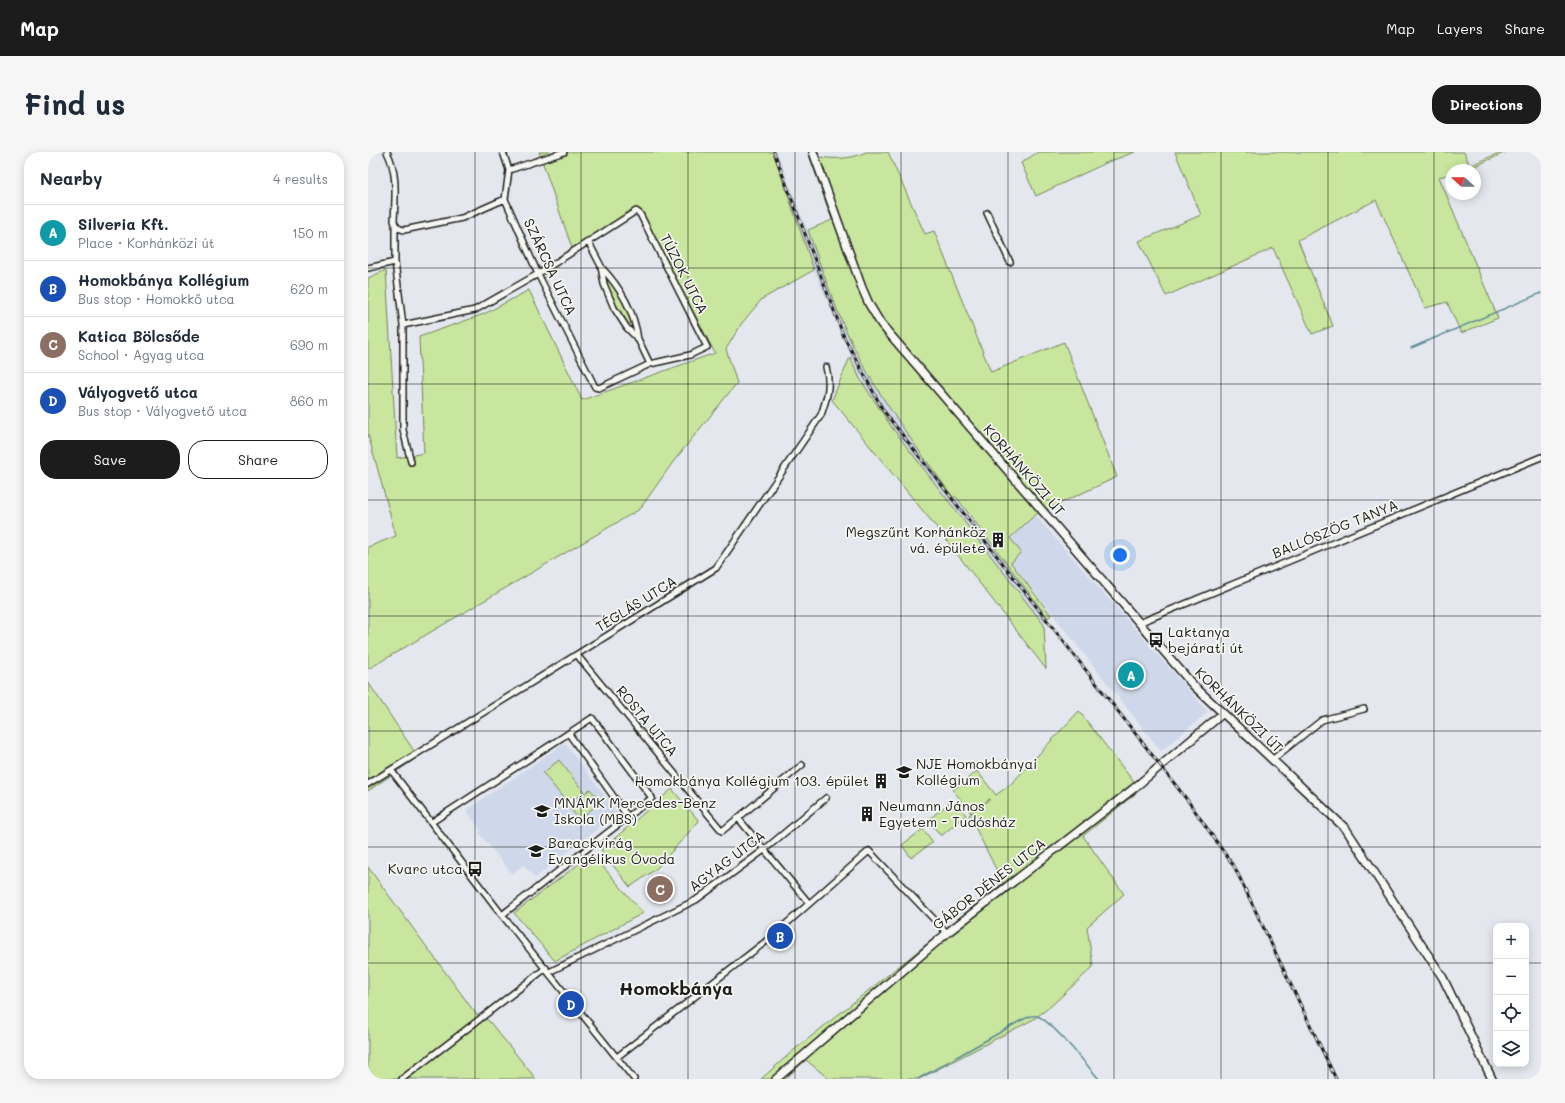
<!DOCTYPE html>
<html lang="en">
<head>
<meta charset="utf-8">
<style>
	body { margin:0; font-family:Mali,sans-serif; background:#f6f6f7; color:#1f2937 }
	.controls { position:absolute; right:12px; bottom:12px; display:grid; overflow:hidden; border-radius:8px; box-shadow:0 2px 10px #0003 }
	.controls button { width:36px; height:36px; display:grid; place-items:center; padding:0; border:0; border-bottom:1px solid #e0e1e3; background:#fff; color:#1f2937; font:20px sans-serif }
	.compass { position:absolute; left:1077px; top:12px; width:36px; height:36px; border-radius:50%; background:#fff; box-shadow:0 2px 10px #0003; rotate:291deg }
	.you { position:absolute; left:752px; top:403px; width:14px; height:14px; margin:-10px; border:3px solid #fff; border-radius:50%; background:#1a73e8; box-shadow:0 0 0 6px #1a73e833 }
	.badge { display:grid; place-items:center; width:26px; height:26px; border-radius:50%; background:#1c1c1c; color:#fff; font-size:13px; font-weight:700 }
	.pin { position:absolute; translate:-50% -50%; border:2px solid #fff; box-shadow:0 1px 4px #0006 }
	.list { margin:0; padding:0; list-style:none }
	h2 { display:flex; justify-content:space-between; align-items:center; height:52px; margin:0; padding:0 16px; font-size:17px }
	h2 small { font-size:13px; font-weight:400; color:#747a83 }
	.list li { display:grid; grid-template-columns:26px 1fr auto; gap:12px; align-items:center; box-sizing:border-box; height:56px; padding:0 16px; border-top:1px solid #e0e1e3 }
	.list b { display:block; font-size:15px; white-space:nowrap }
	.list p { margin:0; font-size:13px; white-space:nowrap; color:#747a83 }
	.list em { font-size:13px; font-style:normal; color:#747a83 }
	.actions { display:flex; gap:8px; padding:12px 16px }
	.actions a { flex:1; padding:9px 0; border:1px solid #1c1c1c; border-radius:16px; text-align:center; font-size:14px; color:#1c1c1c }
	.actions .main { background:#1c1c1c; color:#fff }
	.icon { flex:none; width:22px; height:22px; fill:none; stroke:currentColor; stroke-width:2; stroke-linecap:round; stroke-linejoin:round }
	.map { position:relative; flex:none; width:1173px; height:927px; overflow:hidden; border-radius:16px }
	header { display:flex; align-items:center; gap:24px; box-sizing:border-box; height:56px; padding:0 20px; background:#1c1c1c; color:#fff }
	header strong { font-size:19px }
	nav { display:flex; gap:22px; margin-inline-start:auto; font-size:14px }
	.intro { display:flex; align-items:center; justify-content:space-between; box-sizing:border-box; height:96px; padding:0 24px }
	h1 { margin:0; font-size:28px }
	.button { padding:10px 18px; border-radius:16px; background:#1c1c1c; color:#fff; font-size:14px; font-weight:700 }
	main { display:flex; gap:24px; padding:0 24px }
	aside { flex:1; background:#fff; border-radius:16px; box-shadow:0 2px 10px #0003 }
	.map>svg:first-child { display:block }
	.built { fill:#cfd8ea }
	.green { fill:#c8e69e; stroke:#72815d }
	.lines { fill:none; stroke-linecap:round; stroke-linejoin:round }
	.stream { stroke:#5c8896; stroke-width:1.5 }
	.street-casing { stroke:#1c1c1c; stroke-width:8 }
	.secondary-casing { stroke:#1c1c1c; stroke-width:10 }
	.street { stroke:#f6f6f2; stroke-width:5 }
	.secondary { stroke:#f6f6f2; stroke-width:7 }
	.rail-casing { stroke:#1c1c1c; stroke-width:3 }
	.rail { stroke:#f6f6f2; stroke-width:1.5; stroke-dasharray:4.5; stroke-linecap:butt }
	.grid { fill:none; stroke:#1c1c1c; stroke-width:1; stroke-opacity:0.55 }
	.labels { text-anchor:middle; stroke-width:3.5; stroke-linejoin:round; paint-order:stroke }
	.street-label { font-size:14px; fill:#1c1c1c; stroke:#f6f6f2 }
	.poi-label { font-size:14px; fill:#1c1c1c; stroke:#f6f6f2; text-anchor:start }
	.district-label { font-size:18px; font-weight:bold; fill:#1c1c1c; stroke:#f6f6f2 }
</style>
</head>
<body>
<header>
<strong>Map</strong>
<nav><a>Map</a><a>Layers</a><a>Share</a></nav>
</header>
<div class="intro"><h1>Find us</h1><a class="button">Directions</a></div>
<main>
<aside>
<h2>Nearby<small>4 results</small></h2>
<ul class="list">
<li><span class="badge" style="background:#0f9aa8">A</span><div><b>Silveria Kft.</b><p>Place · Korhánközi út</p></div><em>150 m</em></li>
<li><span class="badge" style="background:#1a4fb4">B</span><div><b>Homokbánya Kollégium</b><p>Bus stop · Homokkő utca</p></div><em>620 m</em></li>
<li><span class="badge" style="background:#8d6e63">C</span><div><b>Katica Bölcsőde</b><p>School · Agyag utca</p></div><em>690 m</em></li>
<li><span class="badge" style="background:#1a4fb4">D</span><div><b>Vályogvető utca</b><p>Bus stop · Vályogvető utca</p></div><em>860 m</em></li>
</ul>
<div class="actions"><a class="main">Save</a><a>Share</a></div>
</aside>
<div class="map">
<svg width="1173" height="927" viewBox="0 0 1173 927">
	<rect width="100%" height="100%" fill="#e4e8ee"/>
	<filter id="ink" filterUnits="userSpaceOnUse"><feTurbulence type="fractalNoise" baseFrequency=".025" numOctaves="2"/><feDisplacementMap in="SourceGraphic" scale="8" xChannelSelector="R" yChannelSelector="G"/><feConvolveMatrix kernelMatrix="1 2 1 2 8 2 1 2 1" color-interpolation-filters="sRGB"/></filter>
	<g filter="url(#ink)">
		<!-- built -->
		<path class="built" d="M405,0H409L463,139L493,210L537,280L584,344L588,346L680,466L676,473L525,277L492,227L446,118Z
			M667,363L840,560L793,599L643,410L652,400L642,387Z
			M197,591L250,661L167,726L156,713L144,722L111,681L113,679L98,658Z"/>
		<!-- green -->
		<path class="green" d="M171,0H405L446,118L394,147L374,171L358,197L369,231L305,310L272,357L0,517V395L28,384L0,282V126L18,118L29,306L56,301L51,185L116,162L161,138L214,248L347,201L272,60L205,99Z
			M498,0H520L557,82L566,79L623,220L696,190L749,325L667,363L642,386L653,400L643,411L683,463L680,466L589,346L584,344C553,301 520,258 494,211C471,169 456,123 440,78L464,68L441,3C460,7 479,9 498,0Z
			M670,0H767L740,10L668,44L653,11Z
			M807,0H1096L1102,14L1133,0H1138L1099,18H1083V22L1071,25L1130,166L1093,181L1079,150L1057,156L1008,48L930,88L965,174L944,182L905,96L798,144L771,89L833,63Z
			M238,126H241L258,155L265,177C255,174 237,137 238,126Z
			M482,205L492,227L525,277L676,473L678,517L569,376L464,248Z
			M0,530L50,605L0,639Z
			M711,559L772,638L715,684L756,742L719,775L725,815L683,854L666,867L551,927H461L438,908L417,927H393L426,898L635,731L601,663L622,647L603,661L585,638L609,619L628,643L644,631Z
			M191,608L216,640L200,652L175,621Z
			M222,637L233,650L211,667L201,655Z
			M304,637L331,669L288,717L262,735L233,698Z
			M585,648L598,663L573,684L560,668Z
			M555,677L565,690L543,706L534,693Z
			M224,702L275,761L187,809L146,761Z
			M0,715L108,862L121,869L168,927H0Z"/>
		<g class="lines">
			<!-- stream -->
			<path class="stream" d="M1043,196L1173,141
				M550,927L652,869C657,867 663,862 669,864C683,868 720,915 731,927"/>
			<defs>
				<path id="street" d="M19,0C30,21 27,46 26,69C27,74 30,77 36,78L94,66L137,47
					M141,18L196,0
					M619,61L642,110
					M27,73V110L35,173V278L43,310
					M220,89L233,114L236,132L246,156L259,176L270,187L282,212
					M233,115C253,136 266,159 270,187
					M0,116L27,110
					M35,173L107,158L170,122L268,59L272,62L339,195L322,203L282,212L231,236L227,235L170,122L137,47L141,18L135,0
					M771,471L1173,305
					M209,503L354,679L370,666L440,750
					M201,582L260,665
					M904,608L954,568L996,557
					M23,618L134,763L266,927
					M0,632L348,416L453,263C459,246 463,233 458,215
					M370,666L434,613
					M64,670L224,566L284,646L134,763
					M181,820L328,748L396,698L458,646
					M249,905L401,787L501,699L579,781
					M34,927L178,816"/>
				<path id="secondary" d="M445,0L494,136L501,152L513,172L825,533L978,677L1075,826L1124,927
					M408,927L579,781L765,637L854,562"/>
			</defs>
			<!-- street casing -->
			<use href="#street" class="street-casing"/>
			<!-- secondary casing -->
			<use href="#secondary" class="secondary-casing"/>
			<!-- street -->
			<use href="#street" class="street"/>
			<!-- secondary -->
			<use href="#secondary" class="secondary"/>
			<defs>
				<path id="rail" d="M406,0L476,185L515,258L820,649L867,716L968,927"/>
			</defs>
			<!-- rail casing -->
			<use href="#rail" class="rail-casing"/>
			<!-- rail -->
			<use href="#rail" class="rail"/>
		</g>
	</g>
	<!-- grid -->
	<path class="grid" d="M107,0V927M213,0V927M320,0V927M427,0V927M533,0V927M640,0V927M746,0V927M853,0V927M960,0V927M1066,0V927M0,116H1173M0,232H1173M0,348H1173M0,464H1173M0,579H1173M0,695H1173M0,811H1128M1158,811H1173"/>
	<!-- icons -->
	<defs>
		<symbol id="building-bare" viewBox="-9 -9 18 18"><path d="M-4-6H4V6H1V3H-1V6H-4ZM-2.5-4.3h1.7v1.8h-1.7ZM.8-4.3h1.7v1.8H.8ZM-2.5-1h1.7V.8h-1.7ZM.8-1h1.7V.8H.8Z" fill="#1c1c1c" stroke="#f6f6f2" stroke-width="2.5" paint-order="stroke"/></symbol>
		<symbol id="bus-bare" viewBox="-9 -9 18 18"><path d="M-5-6H5V4H4V6H2V4H-2V6H-4V4H-5ZM-3.5-4V0h7V-4ZM-3.5 1.2v1.5H-2V1.2ZM2 1.2v1.5H3.5V1.2Z" fill="#1c1c1c" stroke="#f6f6f2" stroke-width="2.5" paint-order="stroke"/></symbol>
		<symbol id="university-bare" viewBox="-9 -9 18 18"><path d="M0-5L7-2L0 1L-7-2ZM-4 1L0 2.5L4 1V4Q0 6-4 4Z" fill="#1c1c1c" stroke="#f6f6f2" stroke-width="2.5" paint-order="stroke"/></symbol>
		<symbol id="school-bare" viewBox="-9 -9 18 18"><path d="M0-5L7-2L0 1L-7-2ZM-4 1L0 2.5L4 1V4Q0 6-4 4Z" fill="#1c1c1c" stroke="#f6f6f2" stroke-width="2.5" paint-order="stroke"/></symbol>
	</defs>
	<g fill-rule="evenodd">
		<use href="#building-bare" x="619" y="377" width="22" height="22"/>
		<use href="#bus-bare" x="777" y="477" width="22" height="22"/>
		<use href="#university-bare" x="525" y="609" width="22" height="22"/>
		<use href="#building-bare" x="502" y="618" width="22" height="22"/>
		<use href="#school-bare" x="163" y="648" width="22" height="22"/>
		<use href="#building-bare" x="488" y="651" width="22" height="22"/>
		<use href="#school-bare" x="157" y="688" width="22" height="22"/>
		<use href="#bus-bare" x="96" y="706" width="22" height="22"/>
	</g>
	<g class="labels">
		<!-- street labels -->
		<g class="street-label">
			<text transform="translate(182 115) rotate(65)" y="5">SZÁRCSA UTCA</text>
			<text transform="translate(316 122) rotate(63)" y="5">TÚZOK UTCA</text>
			<text transform="translate(656 318) rotate(49)" y="5">KORHÁNKÖZI ÚT</text>
			<text transform="translate(967 377) rotate(-22)" y="5">BALLÓSZÖG TANYA</text>
			<text transform="translate(268 452) rotate(-32)" y="5">TÉGLÁS UTCA</text>
			<text transform="translate(871 558) rotate(44)" y="5">KORHÁNKÖZI ÚT</text>
			<text transform="translate(279 569) rotate(50)" y="5">ROSTA UTCA</text>
			<text transform="translate(359 709) rotate(-37)" y="5">AGYAG UTCA</text>
			<text transform="translate(621 732) rotate(-38)" y="5">GÁBOR DÉNES UTCA</text>
		</g>
		<!-- poi labels -->
		<g class="poi-label">
			<text x="618" y="385" text-anchor="end">Megszűnt Korhánköz<tspan x="618" dy="16">vá. épülete</tspan></text>
			<text x="800" y="485">Laktanya<tspan x="800" dy="16">bejárati út</tspan></text>
			<text x="548" y="617">NJE Homokbányai<tspan x="548" dy="16">Kollégium</tspan></text>
			<text x="501" y="634" text-anchor="end">Homokbánya Kollégium 103. épület</text>
			<text x="186" y="656">MNÁMK Mercedes-Benz<tspan x="186" dy="16">Iskola (MBS)</tspan></text>
			<text x="511" y="659">Neumann János<tspan x="511" dy="16">Egyetem - Tudósház</tspan></text>
			<text x="180" y="696">Barackvirág<tspan x="180" dy="16">Evangélikus Óvoda</tspan></text>
			<text x="95" y="722" text-anchor="end">Kvarc utca</text>
		</g>
		<!-- district labels -->
		<g class="district-label">
			<text x="308" y="843">Homokbánya</text>
		</g>
	</g>
</svg>
<div class="controls">
<button>+</button>
<button>−</button>
<button><svg class="icon" aria-label="locate" viewBox="0 0 24 24"><circle cx="12" cy="12" r="6"/><path d="M12 2v4M12 18v4M2 12h4M18 12h4"/></svg></button>
<button><svg class="icon" aria-label="layers" viewBox="0 0 24 24"><path d="M12 4l9 5-9 5-9-5zM3 14l9 5 9-5"/></svg></button>
</div>
<svg class="compass" viewBox="-18 -18 36 36"><path d="M0-13l5 13h-10z" fill="#e53935"/><path d="M0 13l5-13h-10z" fill="#747a83"/></svg>
<div class="you"></div>
<div class="pin badge" style="left:763px;top:523px;background:#0f9aa8">A</div>
<div class="pin badge" style="left:412px;top:784px;background:#1a4fb4">B</div>
<div class="pin badge" style="left:292px;top:737px;background:#8d6e63">C</div>
<div class="pin badge" style="left:203px;top:852px;background:#1a4fb4">D</div>
</div>
</main>
</body>
</html>
